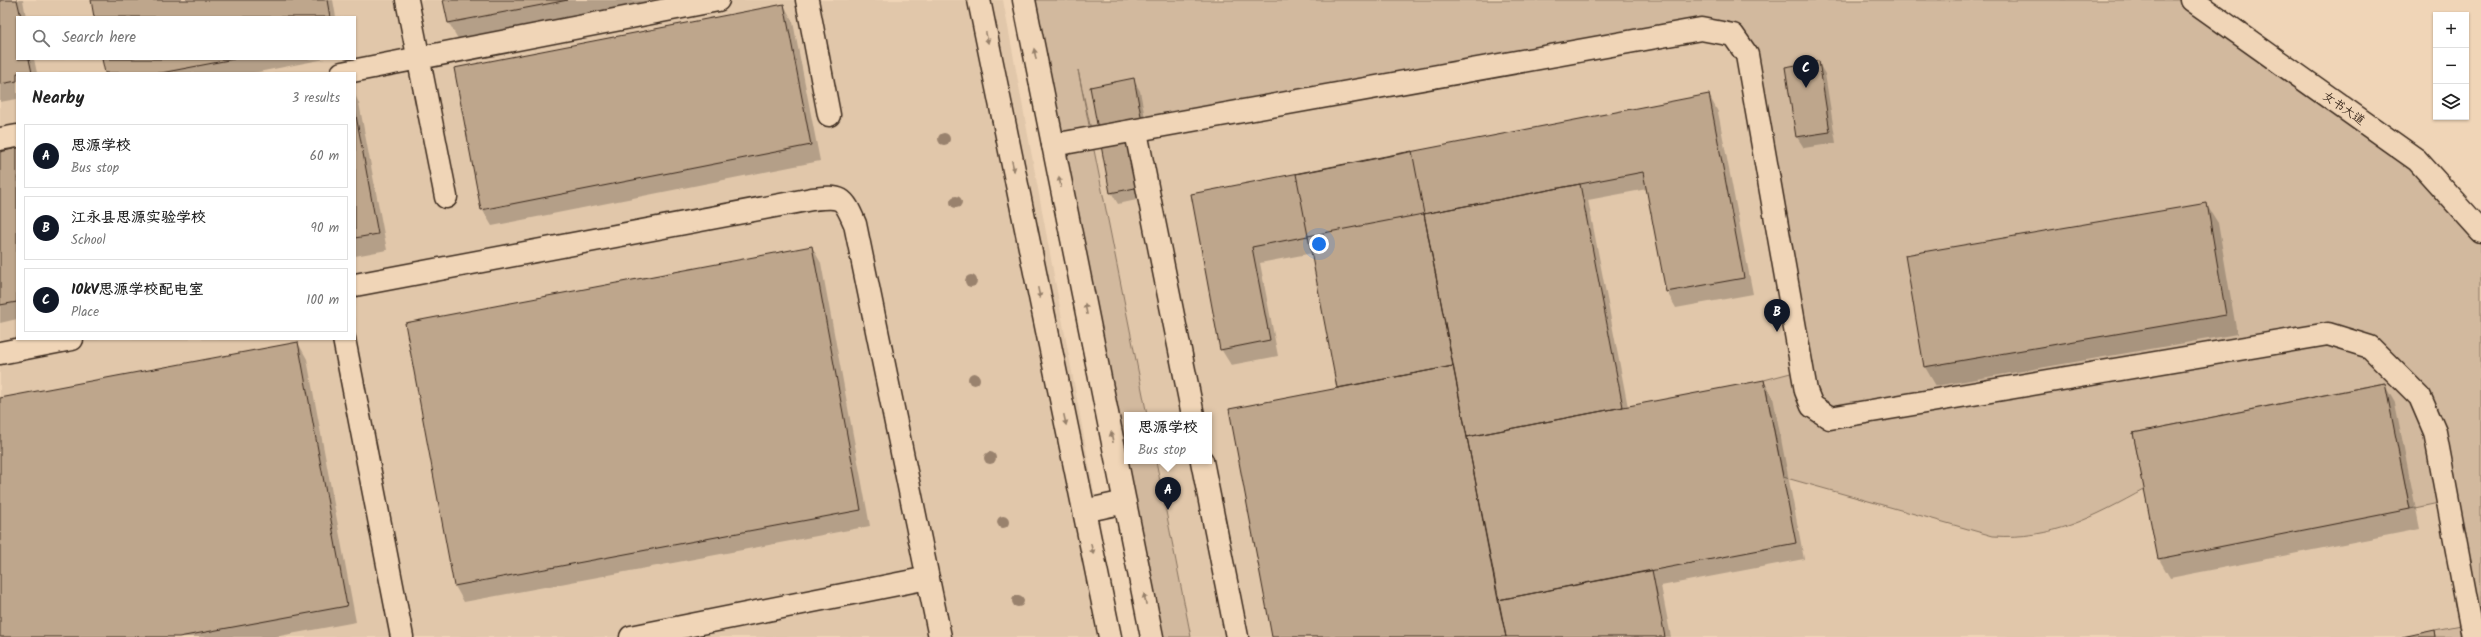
<!DOCTYPE html>
<html lang="en">
<head>
<meta charset="utf-8">
<style>
	body { margin:0; font-family:Kalam,"LXGW WenKai TC",sans-serif; background:#f2f2f2; color:#222 }
	.controls { position:absolute; right:12px; top:12px; display:grid; overflow:hidden; border-radius:0px; box-shadow:0 1px 3px #0004 }
	.controls button { width:36px; height:36px; display:grid; place-items:center; padding:0; border:0; border-bottom:1px solid #e0e0e0; background:#fff; color:#222; font:20px sans-serif }
	.you { position:absolute; left:1319px; top:244px; width:14px; height:14px; margin:-10px; border:3px solid #fff; border-radius:50%; background:#1a73e8; box-shadow:0 0 0 6px #1a73e833 }
	.badge { display:grid; place-items:center; width:26px; height:26px; border-radius:50%; background:#111827; color:#fff; font-size:13px; font-weight:700 }
	.pin { position:absolute; translate:-50% -33px; filter:drop-shadow(0 1px 2px #0008) }
	.pin::after { content:''; position:absolute; top:21px; width:14px; height:12px; background:inherit; clip-path:polygon(0 0,100% 0,50% 100%) }
	.popup { position:absolute; left:1124px; top:412px; width:88px; height:52px; box-sizing:border-box; display:grid; place-content:center; border-radius:0px; background:#fff; filter:drop-shadow(0 1px 3px #0005); font-size:13px; white-space:nowrap; color:#767676 }
	.popup b { font-size:15px; color:#222 }
	.popup::after { content:''; position:absolute; left:50%; top:100%; margin-left:-8px; border:8px solid transparent; border-top-color:#fff }
	.list { margin:0; padding:0; list-style:none }
	h2 { display:flex; justify-content:space-between; align-items:center; height:52px; margin:0; padding:0 16px; font-size:17px }
	h2 small { font-size:13px; font-weight:400; color:#767676 }
	.list li { display:grid; grid-template-columns:26px 1fr auto; gap:12px; align-items:center; box-sizing:border-box; height:64px; margin:0 8px 8px; padding:0 8px; border:1px solid #e0e0e0; border-radius:0px }
	.list b { display:block; font-size:15px; white-space:nowrap }
	.list p { margin:0; font-size:13px; white-space:nowrap; color:#767676 }
	.list em { font-size:13px; font-style:normal; color:#767676 }
	.icon { flex:none; width:22px; height:22px; fill:none; stroke:currentColor; stroke-width:2; stroke-linecap:round; stroke-linejoin:round }
	.map { position:relative; flex:none; width:2481px; height:637px; overflow:hidden }
	.search { position:absolute; background:#fff; box-shadow:0 1px 3px #0004; left:16px; top:16px; width:340px; height:44px; display:flex; align-items:center; gap:10px; box-sizing:border-box; padding:0 14px; border-radius:0px; color:#767676; font-size:15px }
	.panel { position:absolute; background:#fff; box-shadow:0 1px 3px #0004; left:16px; top:72px; width:340px; height:268px; border-radius:0px }
	.map>svg:first-child { display:block }
	.built { fill:#e1c7aa; fill-rule:evenodd }
	.green { fill:#d2b99e; stroke:#86725e }
	.shadow { fill:#0003 }
	.building { fill:#bea68c; stroke:#3b2a1e }
	.lines { fill:none; stroke-linecap:round; stroke-linejoin:round }
	.minor-casing { stroke:#3b2a1e; stroke-width:25 }
	.major-casing { stroke:#3b2a1e; stroke-width:25 }
	.minor { stroke:#f0d5b7; stroke-width:22 }
	.major { stroke:#f0d5b7; stroke-width:22 }
	.tree { fill:#99826d }
	.oneway { fill:#96806a }
	.labels { text-anchor:middle; stroke-width:3; stroke-linejoin:round; paint-order:stroke }
	.street-label { font-size:12px; fill:#3b2a1e; stroke:#f0d5b7 }
</style>
</head>
<body>
<div class="map">
<svg width="2481" height="637" viewBox="0 0 2481 637">
	<rect width="100%" height="100%" fill="#f0d5b7"/>
	<filter id="ink" filterUnits="userSpaceOnUse"><feTurbulence type="fractalNoise" baseFrequency=".025" numOctaves="2"/><feDisplacementMap in="SourceGraphic" scale="8" xChannelSelector="R" yChannelSelector="G"/><feConvolveMatrix kernelMatrix="1 2 1 2 8 2 1 2 1" color-interpolation-filters="sRGB"/></filter>
	<g filter="url(#ink)">
		<!-- built -->
		<path class="built" d="M0,0H1003L1121,637H0ZM17,17H355V59H17ZM17,73H355V339H17Z
			M1064,0H2009L2393,287L2481,637H1191L1156,461H1209V415H1147Z"/>
		<!-- green -->
		<path class="green" d="M1024,0H2192L2417,160L2481,231V637H2436L2435,630L2470,623L2448,501L2410,509L2384,383L2133,433L2145,489C2094,517 2052,540 1993,536L1783,477L1764,380L1802,370L1747,55L1701,29L1093,139L1078,70L1147,415H1127V461H1156L1191,637H1152Z"/>
		<!-- shadow -->
		<path class="shadow" d="M0,0H23L26,17H17V59H34L37,73H17V99L0,102Z
			M92,0H333L336,17H95Z
			M444,0H660L458,39L449,23Z
			M784,5L793,22L820,161L492,226L482,209Z
			M103,59H325L253,73H106Z
			M1818,62L1825,74L1836,143L1804,148L1797,137Z
			M1133,79L1140,91L1154,166L1142,183L1146,198L1118,204L1111,192Z
			M355,95L359,103L387,250L355,256Z
			M1709,95L1718,112L1753,294L1676,308L1667,292L1647,189L1588,200L1628,407L1764,381L1773,397L1804,559L1661,586L1671,637H1273L1338,389L1313,253L1260,263L1278,356L1231,365L1221,349L1192,195Z
			M17,149V319L0,323V153Z
			M2206,204L2218,223L2237,334L1936,386L1925,367L1906,256Z
			M812,247L821,263L870,526L464,602L455,586Z
			M298,343L307,359L356,622L274,637H0V399Z
			M2384,384L2395,403L2420,529L2170,578L2159,559L2134,433Z"/>
		<!-- building -->
		<path class="building" d="M0,0H17L21,17H17V59H29L32,73H17V81L0,84Z
			M91,0H327L330,17H94Z
			M443,0H568L448,23Z
			M784,4L811,145L481,210L454,68Z
			M102,59H234L161,73H105Z
			M1819,61L1830,132L1796,137L1785,67Z
			M1134,78L1148,154L1140,187L1110,193L1090,87Z
			M1709,94L1744,278L1666,292L1643,172L1308,236L1296,174Z
			M355,110L378,234L355,238Z
			M17,148V302L0,305V152Z
			M1412,151L1453,366L1337,388L1308,236L1252,247L1270,340L1220,350L1191,194Z
			M1580,184L1623,407L1467,437L1424,214Z
			M2207,203L2226,315L1924,367L1905,255Z
			M812,246L861,510L454,586L405,323Z
			M298,342L347,606L179,637H0V398Z
			M1453,366L1506,637H1272L1229,409Z
			M1764,380L1796,543L1498,600L1467,437Z
			M2385,383L2410,509L2158,559L2133,433Z
			M1652,570L1665,637H1506L1498,600Z
			M2435,630L2436,637H2402Z"/>
		<g class="lines">
			<defs>
				<path id="minor" d="M407,0L446,197
					M807,0L829,115
					M342,73L718,0
					M1136,132L1193,415
					M0,139L17,136
					M1053,145L1701,29L1733,35L1747,55L1806,391L1812,406L1830,418L2328,334L2370,347L2420,397L2435,432L2473,637
					M355,285L812,199C842,196 843,196 855,224L940,637
					M344,339L402,637
					M0,353L72,339
					M1202,461L1237,637
					M631,637L928,578"/>
				<path id="major" d="M979,0L1110,637
					M1024,0L1152,637
					M2192,0L2417,160L2481,231
					M1084,511L1125,502"/>
			</defs>
			<!-- minor casing -->
			<use href="#minor" class="minor-casing"/>
			<!-- major casing -->
			<use href="#major" class="major-casing"/>
			<!-- minor -->
			<use href="#minor" class="minor"/>
			<!-- major -->
			<use href="#major" class="major"/>
		</g>
		<!-- trees -->
		<g class="tree">
			<circle cx="944" cy="139" r="6"/>
			<circle cx="956" cy="202" r="6"/>
			<circle cx="971" cy="281" r="6"/>
			<circle cx="974" cy="379" r="6"/>
			<circle cx="990" cy="458" r="6"/>
			<circle cx="1003" cy="522" r="6"/>
			<circle cx="1018" cy="601" r="6"/>
		</g>
		<!-- one-way arrows -->
		<defs><path id="oneway-solid" d="M-6-.8H1V-3.2L6.5 0L1 3.2V.8H-6Z"/></defs>
		<g class="oneway">
			<use href="#oneway-solid" transform="translate(987 38) rotate(78)"/>
			<use href="#oneway-solid" transform="translate(1035 54) rotate(-101)"/>
			<use href="#oneway-solid" transform="translate(1013 166) rotate(78)"/>
			<use href="#oneway-solid" transform="translate(1060 182) rotate(-101)"/>
			<use href="#oneway-solid" transform="translate(1039 293) rotate(78)"/>
			<use href="#oneway-solid" transform="translate(1086 309) rotate(-101)"/>
			<use href="#oneway-solid" transform="translate(1065 420) rotate(78)"/>
			<use href="#oneway-solid" transform="translate(1112 437) rotate(-101)"/>
			<use href="#oneway-solid" transform="translate(1092 549) rotate(78)"/>
			<use href="#oneway-solid" transform="translate(1145 599) rotate(-101)"/>
		</g>
	</g>
	<g class="labels">
		<!-- street labels -->
		<g class="street-label">
			<text transform="translate(2344 108) rotate(35)" y="4">女书大道</text>
		</g>
	</g>
</svg>
<div class="controls">
<button>+</button>
<button>−</button>
<button><svg class="icon" aria-label="layers" viewBox="0 0 24 24"><path d="M12 4l9 5-9 5-9-5zM3 14l9 5 9-5"/></svg></button>
</div>
<div class="you"></div>
<div class="pin badge" style="left:1168px;top:510px">A</div>
<div class="popup"><b>思源学校</b>Bus stop</div>
<div class="pin badge" style="left:1777px;top:332px">B</div>
<div class="pin badge" style="left:1806px;top:88px">C</div>
<div class="search"><svg class="icon" aria-label="search" viewBox="0 0 24 24"><circle cx="10" cy="10" r="6"/><path d="M15 15l6 6"/></svg>Search here</div>
<section class="panel">
<h2>Nearby<small>3 results</small></h2>
<ul class="list">
<li><span class="badge">A</span><div><b>思源学校</b><p>Bus stop</p></div><em>60 m</em></li>
<li><span class="badge">B</span><div><b>江永县思源实验学校</b><p>School</p></div><em>90 m</em></li>
<li><span class="badge">C</span><div><b>10kV思源学校配电室</b><p>Place</p></div><em>100 m</em></li>
</ul>
</section>
</div>
</body>
</html>
